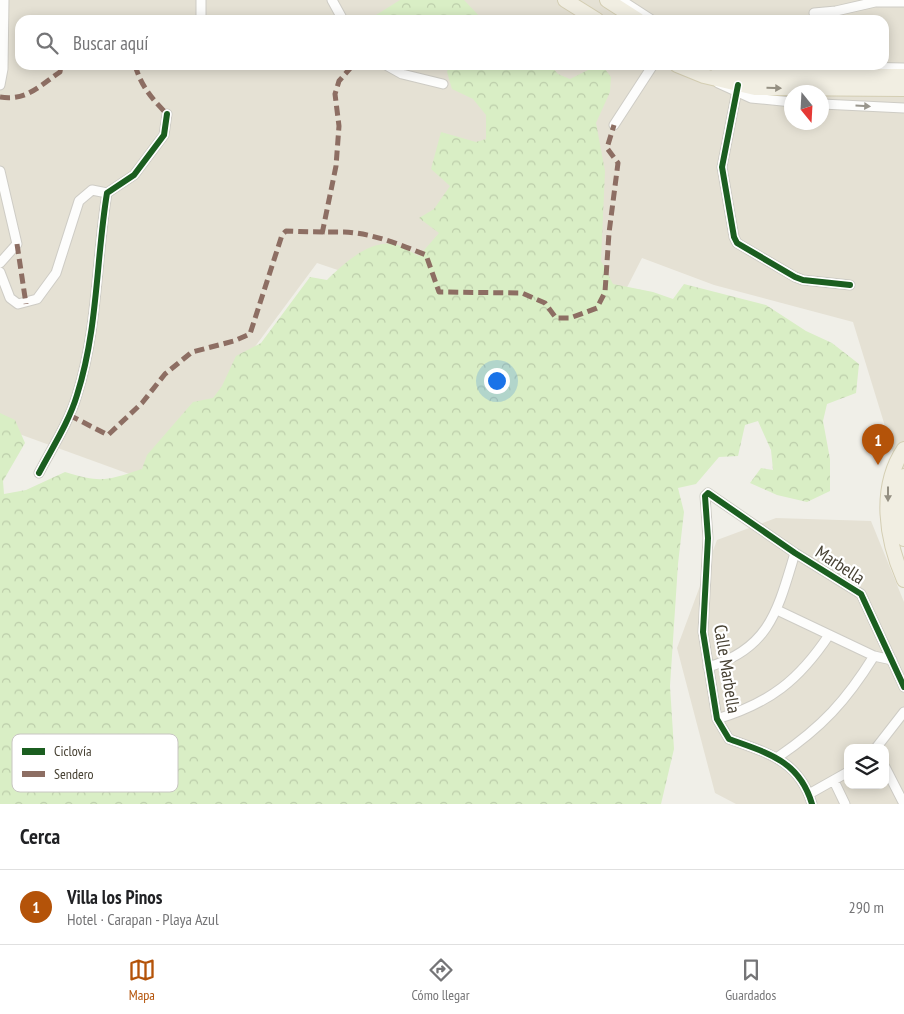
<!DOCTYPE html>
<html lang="es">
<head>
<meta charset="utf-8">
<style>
	body { margin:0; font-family:"PT Sans Narrow",sans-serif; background:#f6f6f6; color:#202124 }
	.controls { position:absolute; right:15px; bottom:15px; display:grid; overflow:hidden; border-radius:10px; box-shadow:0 2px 12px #0003 }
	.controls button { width:45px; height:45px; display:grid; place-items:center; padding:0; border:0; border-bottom:1px solid #e0e0e0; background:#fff; color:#202124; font:25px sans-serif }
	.compass { position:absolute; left:784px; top:85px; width:45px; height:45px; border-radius:50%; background:#fff; box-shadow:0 2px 12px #0003; rotate:162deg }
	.you { position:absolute; left:496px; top:380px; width:18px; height:18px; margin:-12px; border:4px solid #fff; border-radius:50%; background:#1a73e8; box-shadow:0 0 0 8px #1a73e833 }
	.badge { display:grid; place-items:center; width:32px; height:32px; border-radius:50%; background:#b45309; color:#fff; font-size:16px; font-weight:700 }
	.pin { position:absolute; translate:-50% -41px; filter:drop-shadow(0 1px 2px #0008) }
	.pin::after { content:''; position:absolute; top:26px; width:18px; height:15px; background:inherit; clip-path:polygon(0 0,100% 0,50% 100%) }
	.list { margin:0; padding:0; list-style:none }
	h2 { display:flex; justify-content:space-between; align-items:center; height:65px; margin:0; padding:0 20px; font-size:21px }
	h2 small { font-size:16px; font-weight:400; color:#757577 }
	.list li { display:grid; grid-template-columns:32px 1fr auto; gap:15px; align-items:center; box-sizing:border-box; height:75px; padding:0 20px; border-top:1px solid #e0e0e0 }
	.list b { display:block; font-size:19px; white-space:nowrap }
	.list p { margin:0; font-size:16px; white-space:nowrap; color:#757577 }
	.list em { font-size:16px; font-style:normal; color:#757577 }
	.icon { flex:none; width:28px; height:28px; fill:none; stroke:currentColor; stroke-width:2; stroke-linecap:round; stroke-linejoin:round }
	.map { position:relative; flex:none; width:904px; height:804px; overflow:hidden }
	.search { position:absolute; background:#fff; box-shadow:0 2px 12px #0003; left:15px; right:15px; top:15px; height:55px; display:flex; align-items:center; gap:12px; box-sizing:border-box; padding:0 18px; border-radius:15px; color:#757577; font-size:19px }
	.sheet { height:140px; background:#fff }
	nav { display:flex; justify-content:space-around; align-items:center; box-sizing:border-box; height:70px; border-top:1px solid #e0e0e0; background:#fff; font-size:14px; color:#757577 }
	nav a { display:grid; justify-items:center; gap:2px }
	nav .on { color:#b45309 }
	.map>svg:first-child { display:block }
	.residential { fill:#e5e1d4; fill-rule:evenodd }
	.forest { fill:url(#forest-crowns) }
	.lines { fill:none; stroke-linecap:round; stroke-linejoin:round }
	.minor-casing { stroke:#ceccc5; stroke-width:11 }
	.primary-casing { stroke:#d4ceb3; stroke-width:16 }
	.minor { stroke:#fdfdfc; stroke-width:9 }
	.primary { stroke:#f1eee2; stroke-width:14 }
	.quiet { stroke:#8d6e63; stroke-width:5; stroke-dasharray:10 5; stroke-linecap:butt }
	.cycleway-casing { stroke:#fff; stroke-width:9 }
	.cycleway { stroke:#1b5e20; stroke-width:6 }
	.oneway { fill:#948f82 }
	.oneway2 { fill:#99968d }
	.labels { text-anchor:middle; stroke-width:4.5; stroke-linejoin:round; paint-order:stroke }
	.street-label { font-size:18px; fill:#474133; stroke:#fff }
	.key { fill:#fff; stroke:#c8c6c2; stroke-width:1 }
	.key-label { font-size:14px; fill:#474133 }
</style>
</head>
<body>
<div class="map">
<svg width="904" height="804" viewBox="0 0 904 804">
	<defs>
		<pattern id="forest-crowns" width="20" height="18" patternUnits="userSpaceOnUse" patternTransform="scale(1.25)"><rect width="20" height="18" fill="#d9eec5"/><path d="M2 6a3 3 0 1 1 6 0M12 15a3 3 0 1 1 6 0" fill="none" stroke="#bccdaa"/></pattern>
	</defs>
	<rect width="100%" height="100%" fill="#f0efe8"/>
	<!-- residential -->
	<path class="residential" d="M0,0H904V488L853,322L714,285L642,258L592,356L317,263L154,483L0,427ZM20,20H884V65H20ZM792,92H822V122H792Z
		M776,518L871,521L904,602V804H736L715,793L677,648L717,540ZM848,748H885V785H848Z"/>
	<!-- forest -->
	<path class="forest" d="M400,0H464L483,20H368Z
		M449,65H550L558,74L570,79L588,70L604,68L611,77L610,92L596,123L605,171L601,261L613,284L653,292L673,299L684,284L766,305L806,331L832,343L859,364L856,393L827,404L823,421L830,459V491L807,502L777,495L750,483L761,468L773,470L771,450L758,421L745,425L738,456L719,457L696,484L678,488L684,512L678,564L670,686L674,749L661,804H0V413L15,420L25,443L3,481L4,494L26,490L65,472C102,483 105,481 142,469L147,455L193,402L213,398L222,386L236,356L261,343L310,277L327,280C343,264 369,240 394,244C402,245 412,253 419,256L439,233L419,218L434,209L450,186L431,169L441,132L476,142L486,139V115L473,99L452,89L447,72Z"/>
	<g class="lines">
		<defs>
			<path id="minor" d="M332,0L343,20
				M621,0L652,20
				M814,13L836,11L875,2H904
				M201,20V0
				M386,65L402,74L443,84
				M757,65L904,68
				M718,83L751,98L792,102
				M0,85L3,69L4,0
				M738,85L722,167L734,237L737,243L795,277L803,280L850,285
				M822,104L904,108
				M614,125L653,65
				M0,171L17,244L0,263
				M0,272L10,298L18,304L37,299L56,273L79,201L92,190L107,193
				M39,473C52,448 69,422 77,395C98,329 96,260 107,193L134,175L164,135L167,114
				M777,610L874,656L892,660
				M708,667C770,649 778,609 795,553
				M717,719C770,703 799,680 829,635
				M876,748L904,712
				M778,757C822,727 846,701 874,656
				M885,767L904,804
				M834,781L845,804
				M809,794L848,772
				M812,804C799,760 767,753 729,739L717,719L703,632L708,538L705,496L708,493L795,553L861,594L904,687"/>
			<path id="primary" d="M565,0L597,20
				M607,0L638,20
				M677,65L704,76L755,88L904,89
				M716,65L758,76H904
				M904,449C878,488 886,539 904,580
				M904,476C897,496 899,518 904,539"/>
		</defs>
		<!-- minor casing -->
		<use href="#minor" class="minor-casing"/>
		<!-- primary casing -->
		<use href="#primary" class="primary-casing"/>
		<!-- minor -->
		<use href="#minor" class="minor"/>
		<!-- primary -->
		<use href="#primary" class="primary"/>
		<!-- quiet -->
		<path class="quiet" d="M115,20H117
			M135,65C141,86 152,99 167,114
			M0,97C27,101 39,86 60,72L61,65
			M322,234L336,166L339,126L335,94L339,81L353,65
			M17,244L26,304
			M69,415L108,435L142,403L165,374L192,352L234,341L250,334L282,235L286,231C306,232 325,232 344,232C372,233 401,245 426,255L439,292L522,293L545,303L556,318H570L597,308L605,292L609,233L618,163L607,148L614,125"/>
		<defs>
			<path id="cycleway" d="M738,85L722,167L734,237L737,243L795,277L803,280L850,285
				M39,473C52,448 69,422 77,395C98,329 96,260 107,193L134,175L164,135L167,114
				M812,804C799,760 767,753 729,739L717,719L703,632L708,538L705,496L708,493L795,553L861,594L904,687"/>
		</defs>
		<!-- cycleway casing -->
		<use href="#cycleway" class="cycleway-casing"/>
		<!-- cycleway -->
		<use href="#cycleway" class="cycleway"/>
	</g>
	<!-- one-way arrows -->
	<defs><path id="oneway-solid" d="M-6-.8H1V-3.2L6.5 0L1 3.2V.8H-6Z" transform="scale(1.25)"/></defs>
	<g class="oneway">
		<use href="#oneway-solid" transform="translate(774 88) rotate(2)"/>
		<use href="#oneway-solid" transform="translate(888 494) rotate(90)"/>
	</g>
	<use class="oneway2" href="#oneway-solid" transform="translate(863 106) rotate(3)"/>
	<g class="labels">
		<!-- street labels -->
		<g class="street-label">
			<text transform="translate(840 565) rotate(33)" y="6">Marbella</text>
			<text transform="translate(727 669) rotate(81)" y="6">Calle Marbella</text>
		</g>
	</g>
	<!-- legend -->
	<rect x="12" y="734" width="166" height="58" rx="8" class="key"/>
	<rect x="22" y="748" width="23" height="7" fill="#1b5e20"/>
	<rect x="22" y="771" width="23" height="6" fill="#8d6e63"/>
	<g class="key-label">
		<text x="54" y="756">Ciclovía</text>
		<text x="54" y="779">Sendero</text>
	</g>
</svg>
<div class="controls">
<button><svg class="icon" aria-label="layers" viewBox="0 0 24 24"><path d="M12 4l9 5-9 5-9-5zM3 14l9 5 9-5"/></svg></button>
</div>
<svg class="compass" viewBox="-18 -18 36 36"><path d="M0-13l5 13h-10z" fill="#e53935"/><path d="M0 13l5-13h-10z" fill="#757577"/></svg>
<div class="you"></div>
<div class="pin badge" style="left:878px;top:465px">1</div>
<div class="search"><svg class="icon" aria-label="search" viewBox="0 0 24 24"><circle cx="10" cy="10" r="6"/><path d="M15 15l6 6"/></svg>Buscar aquí</div>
</div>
<section class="sheet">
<h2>Cerca<small></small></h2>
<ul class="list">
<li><span class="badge">1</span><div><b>Villa los Pinos</b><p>Hotel · Carapan - Playa Azul</p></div><em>290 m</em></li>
</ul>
</section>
<nav>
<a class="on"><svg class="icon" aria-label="map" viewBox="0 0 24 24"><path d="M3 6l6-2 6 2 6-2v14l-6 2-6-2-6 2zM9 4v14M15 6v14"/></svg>Mapa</a>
<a><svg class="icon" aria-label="directions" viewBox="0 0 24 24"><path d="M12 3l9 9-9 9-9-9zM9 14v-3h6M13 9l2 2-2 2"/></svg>Cómo llegar</a>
<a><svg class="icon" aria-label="saved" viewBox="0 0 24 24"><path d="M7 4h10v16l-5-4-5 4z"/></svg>Guardados</a>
</nav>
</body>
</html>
